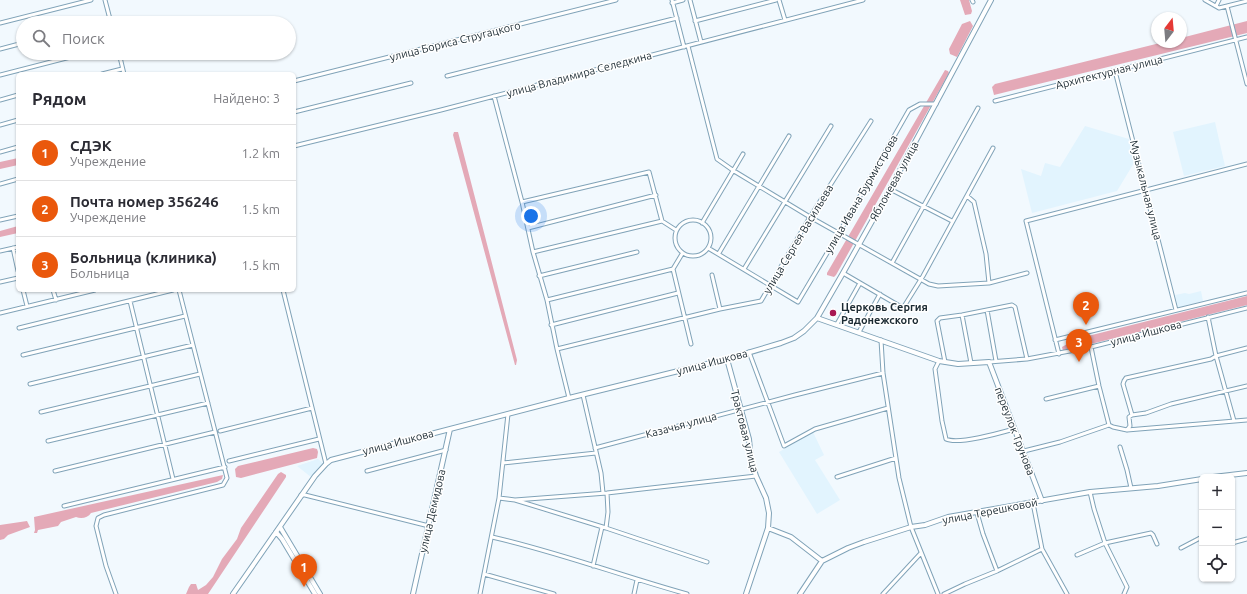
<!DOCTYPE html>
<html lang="ru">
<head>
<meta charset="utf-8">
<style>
	body { margin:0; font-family:Ubuntu,sans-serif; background:#f7f7f7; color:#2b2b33 }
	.controls { position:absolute; right:12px; bottom:12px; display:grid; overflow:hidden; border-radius:6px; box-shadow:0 1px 3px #0004 }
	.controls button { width:36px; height:36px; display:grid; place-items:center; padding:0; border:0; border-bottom:1px solid #e1e1e2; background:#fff; color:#2b2b33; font:20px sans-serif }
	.compass { position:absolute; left:1151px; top:12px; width:36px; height:36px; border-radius:50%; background:#fff; box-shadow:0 1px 3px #0004; rotate:16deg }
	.you { position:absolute; left:531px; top:216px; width:14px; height:14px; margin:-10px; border:3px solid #fff; border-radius:50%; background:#1a73e8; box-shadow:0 0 0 6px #1a73e833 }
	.badge { display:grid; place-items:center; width:26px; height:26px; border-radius:50%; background:#ea580c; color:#fff; font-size:13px; font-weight:700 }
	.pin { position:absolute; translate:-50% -33px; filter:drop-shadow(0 1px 2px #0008) }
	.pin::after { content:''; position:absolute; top:21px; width:14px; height:12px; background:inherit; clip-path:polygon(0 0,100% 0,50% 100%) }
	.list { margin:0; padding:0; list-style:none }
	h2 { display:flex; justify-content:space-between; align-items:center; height:52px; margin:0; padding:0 16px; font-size:17px }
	h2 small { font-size:13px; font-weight:400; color:#7c7c81 }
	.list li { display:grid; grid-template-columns:26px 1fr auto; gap:12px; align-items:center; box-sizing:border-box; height:56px; padding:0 16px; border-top:1px solid #e1e1e2 }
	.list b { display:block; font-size:15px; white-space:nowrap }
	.list p { margin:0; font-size:13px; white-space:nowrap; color:#7c7c81 }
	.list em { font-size:13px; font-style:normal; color:#7c7c81 }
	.icon { flex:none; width:22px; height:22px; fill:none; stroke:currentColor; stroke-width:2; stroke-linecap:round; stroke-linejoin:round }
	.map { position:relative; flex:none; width:1247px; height:594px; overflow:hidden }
	.search { position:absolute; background:#fff; box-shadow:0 1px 3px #0004; left:16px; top:16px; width:280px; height:44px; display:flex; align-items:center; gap:10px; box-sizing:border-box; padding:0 14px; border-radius:22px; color:#7c7c81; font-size:15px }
	.panel { position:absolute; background:#fff; box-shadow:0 1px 3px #0004; left:16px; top:72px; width:280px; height:220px; border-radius:6px }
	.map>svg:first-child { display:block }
	.built { fill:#e2f4fe }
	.forest { fill:#e4a9b7 }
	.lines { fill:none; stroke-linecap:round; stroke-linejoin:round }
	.street-casing { stroke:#80a3b8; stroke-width:5 }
	.secondary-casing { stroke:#80a3b8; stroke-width:6 }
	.street { stroke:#fff; stroke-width:3 }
	.secondary { stroke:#fff; stroke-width:4 }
	.poi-dot { fill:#a91853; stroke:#fff; stroke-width:1.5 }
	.labels { text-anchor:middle; stroke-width:3; stroke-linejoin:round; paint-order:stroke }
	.street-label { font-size:11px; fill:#1c2b33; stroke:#fff }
	.poi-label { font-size:11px; font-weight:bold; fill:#1c2b33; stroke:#fff; text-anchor:start }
</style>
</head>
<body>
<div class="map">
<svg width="1247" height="594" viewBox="0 0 1247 594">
	<rect width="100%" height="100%" fill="#f2f9fe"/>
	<!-- built -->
	<path class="built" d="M1215,122L1225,166L1184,176L1173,132Z
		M1085,126L1129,139L1134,163L1117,191L1032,213L1021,169L1041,176L1045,163L1060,167Z
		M1201,291L1203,301L1178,307L1175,295L1185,293L1189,294Z
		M813,432L824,455L815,460L840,500L817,514L779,452Z
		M318,459L323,463L311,477L297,466Z"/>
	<!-- forest -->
	<path class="forest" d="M960,0H969L972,11L971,14L965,15Z
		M970,21L973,26L957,57L950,54L949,49L962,24Z
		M1247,21V33L994,95L992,87L995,84L1164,42H1181V38Z
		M945,70L948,71L949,73L836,275L834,277L827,275V273Z
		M454,132H458L517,360L516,365H515L453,135Z
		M18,158V165L0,169V162Z
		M18,226V233L0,237V231Z
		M1247,296V305L1063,351L1062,347L1076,339Z
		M313,448L317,449L318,452L317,458L241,478L236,477L235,469L238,466Z
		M281,472L286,475V477L208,594H186L189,587L191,584H196L198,590L206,585L213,577L222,559L237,539L241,528L278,474Z
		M223,475L222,479L217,482L91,513C88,518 81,519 76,517L61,522L58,526L38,530L37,533H34L35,530L34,517Z
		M27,521L30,527L8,535L4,539L0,540V525Z"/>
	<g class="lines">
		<defs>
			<path id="street" d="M105,0L111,23
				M672,0L684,47
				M690,0L701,42
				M779,0L785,20
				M972,0L973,2
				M1205,0L1219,8L1247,1
				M672,3L683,0
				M1216,6L1219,0
				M1227,6L1247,84
				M695,21L776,0
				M0,23L91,0
				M103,23L111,21
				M688,46L717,159L734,171L810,217L929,284L938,286L989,283L1027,273
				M0,49L23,43
				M119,53L124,74
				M1115,71L1176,310
				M102,74L122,69
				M0,75L86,53
				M447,76L677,18
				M294,81L616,0
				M494,96L522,202L533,252L547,300L557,349L569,398
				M0,100L18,95
				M995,101L1247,37
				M294,112L411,83
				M0,125L18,120
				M294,146L441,110L863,0
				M0,152L18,147
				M0,184L18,179
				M890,189L952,221
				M967,196L974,202L986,254L989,283
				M522,202L649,172L662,221L676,230
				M0,220L18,216
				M675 238a18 18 0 1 1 36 0a18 18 0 1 1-36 0Z
				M702,223L743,154
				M528,228L656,195
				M13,248L18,271
				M708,248L798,302L839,233L909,110L920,104H936
				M0,251L18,247
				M533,252L662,221
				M719,253L789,136
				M682,254L673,269L691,344
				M892,263L978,108
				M744,269L831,126
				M843,273L903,308L923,276L993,148
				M712,275L720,309
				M539,276L637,252
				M0,282L18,278
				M23,290L27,306
				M53,290L56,300
				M283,290L326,464
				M547,300L673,269
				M130,301L173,479
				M987,310L996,361
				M0,313L95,290
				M962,315L971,363
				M1208,317L1216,356L1234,421
				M837,324L860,283
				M551,325L678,293
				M19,328L173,290
				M859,332L880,294
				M881,340L883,373L899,478L911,527L938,594
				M1055,340L1247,293
				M1091,347L1099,386L1109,425
				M557,349L720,309L761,301L810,217L871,121
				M749,352L784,446L815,429L888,408
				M1059,354L1026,221L1247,164
				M23,355L185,316
				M939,361L935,369L942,421L946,439C958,445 1000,433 1014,429
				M945,362L937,321L940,318L962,315L1012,305L1015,307L1027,359
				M989,362L1027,359L1091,347L1247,308
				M30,384L193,345
				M583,395L601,473L603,493
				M1046,399L1099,386
				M41,412L200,374
				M1132,415L1146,413L1171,404L1247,386
				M1127,430L1130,426L1129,417L1132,415L1123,384L1124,381L1126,378L1211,359L1216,356L1247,348
				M220,431L312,408
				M48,441L208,403
				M1120,447L1127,470L1131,488
				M595,448L795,395L883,373
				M1024,451L1060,442L1109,425L1113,427L1127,430L1247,420
				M229,461L319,439
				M503,463L596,453
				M55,471L215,432
				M367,471L446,450
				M837,477L896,458
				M1090,492L1094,509L1105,543L1127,587L1124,594
				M301,495H305L429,526
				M499,498L515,500L606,528L707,562
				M515,500L607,493L756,476
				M1033,503L1042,549L1067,594
				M64,506L225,467
				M977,513L983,534L997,571
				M606,528L608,512L607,493
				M492,537C558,552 622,576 687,594
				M1232,543L1247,539
				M1181,548L1202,537
				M1077,555L1105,543L1151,533L1153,535L1157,544
				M593,566L602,527
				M484,574L554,594
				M116,594L106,566L96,526L98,518L104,515L219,486L223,485L227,478L179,290
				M480,594L499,498L508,414
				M634,594L637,580
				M883,594L921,553
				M944,594L965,584L997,571L1042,549"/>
			<path id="secondary" d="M817,318L939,361L958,364L989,362L1042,501
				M727,359L749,439L751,460L756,476L766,498L769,513L768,528L746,594
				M1213,477L1247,473
				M280,527L320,594
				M768,528L791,537L822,561
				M276,532L282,539L315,594
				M233,594L315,476L326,464L331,460L569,398L727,359L781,343L794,338L804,331L817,318L843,273L890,189L991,0
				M413,594L450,429
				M800,594L822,561L848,548L864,542L911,527L925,525L948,517L1090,492L1158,486L1202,479"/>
		</defs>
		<!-- street casing -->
		<use href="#street" class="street-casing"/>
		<!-- secondary casing -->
		<use href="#secondary" class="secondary-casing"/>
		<!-- street -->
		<use href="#street" class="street"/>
		<!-- secondary -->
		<use href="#secondary" class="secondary"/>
	</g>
	<!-- markers -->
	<circle class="poi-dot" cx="833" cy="313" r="4"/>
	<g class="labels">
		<!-- street labels -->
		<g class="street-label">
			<text transform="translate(455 41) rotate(-14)" y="4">улица Бориса Стругацкого</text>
			<text transform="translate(1109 72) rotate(-14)" y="4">Архитектурная улица</text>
			<text transform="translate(579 74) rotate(-15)" y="4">улица Владимира Селедкина</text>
			<text transform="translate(894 181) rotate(-61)" y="4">Яблоневая улица</text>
			<text transform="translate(1146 190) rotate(76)" y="4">Музыкальная улица</text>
			<text transform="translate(861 194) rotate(-60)" y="4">улица Ивана Бурмистрова</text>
			<text transform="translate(798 239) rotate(-59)" y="4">улица Сергея Васильева</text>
			<text transform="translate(1146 333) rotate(-15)" y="4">улица Ишкова</text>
			<text transform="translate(712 362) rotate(-15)" y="4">улица Ишкова</text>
			<text transform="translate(681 425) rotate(-15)" y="4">Казачья улица</text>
			<text transform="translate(745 431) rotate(76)" y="4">Трактовая улица</text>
			<text transform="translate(1015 431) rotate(69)" y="4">переулок Трунова</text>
			<text transform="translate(398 442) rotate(-15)" y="4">улица Ишкова</text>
			<text transform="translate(432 511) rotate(-77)" y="4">улица Демидова</text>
			<text transform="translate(990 511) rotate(-11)" y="4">улица Терешковой</text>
		</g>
		<!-- poi labels -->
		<g class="poi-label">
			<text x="841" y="311">Церковь Сергия<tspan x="841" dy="13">Радонежского</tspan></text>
		</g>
	</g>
</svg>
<div class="controls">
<button>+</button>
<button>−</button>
<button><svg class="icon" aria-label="locate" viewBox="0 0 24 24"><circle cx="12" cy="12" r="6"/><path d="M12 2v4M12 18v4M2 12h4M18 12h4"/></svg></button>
</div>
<svg class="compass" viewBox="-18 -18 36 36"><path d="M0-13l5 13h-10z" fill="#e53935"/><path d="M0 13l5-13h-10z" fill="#7c7c81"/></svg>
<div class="you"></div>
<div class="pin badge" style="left:304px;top:587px">1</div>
<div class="pin badge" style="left:1086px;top:325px">2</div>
<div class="pin badge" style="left:1079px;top:362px">3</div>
<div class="search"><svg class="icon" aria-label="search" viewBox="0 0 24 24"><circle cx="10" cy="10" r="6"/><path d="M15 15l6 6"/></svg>Поиск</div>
<section class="panel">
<h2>Рядом<small>Найдено: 3</small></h2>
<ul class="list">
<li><span class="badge">1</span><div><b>СДЭК</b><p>Учреждение</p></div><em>1.2 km</em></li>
<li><span class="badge">2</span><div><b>Почта номер 356246</b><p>Учреждение</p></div><em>1.5 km</em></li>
<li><span class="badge">3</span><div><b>Больница (клиника)</b><p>Больница</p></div><em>1.5 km</em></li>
</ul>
</section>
</div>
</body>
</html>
